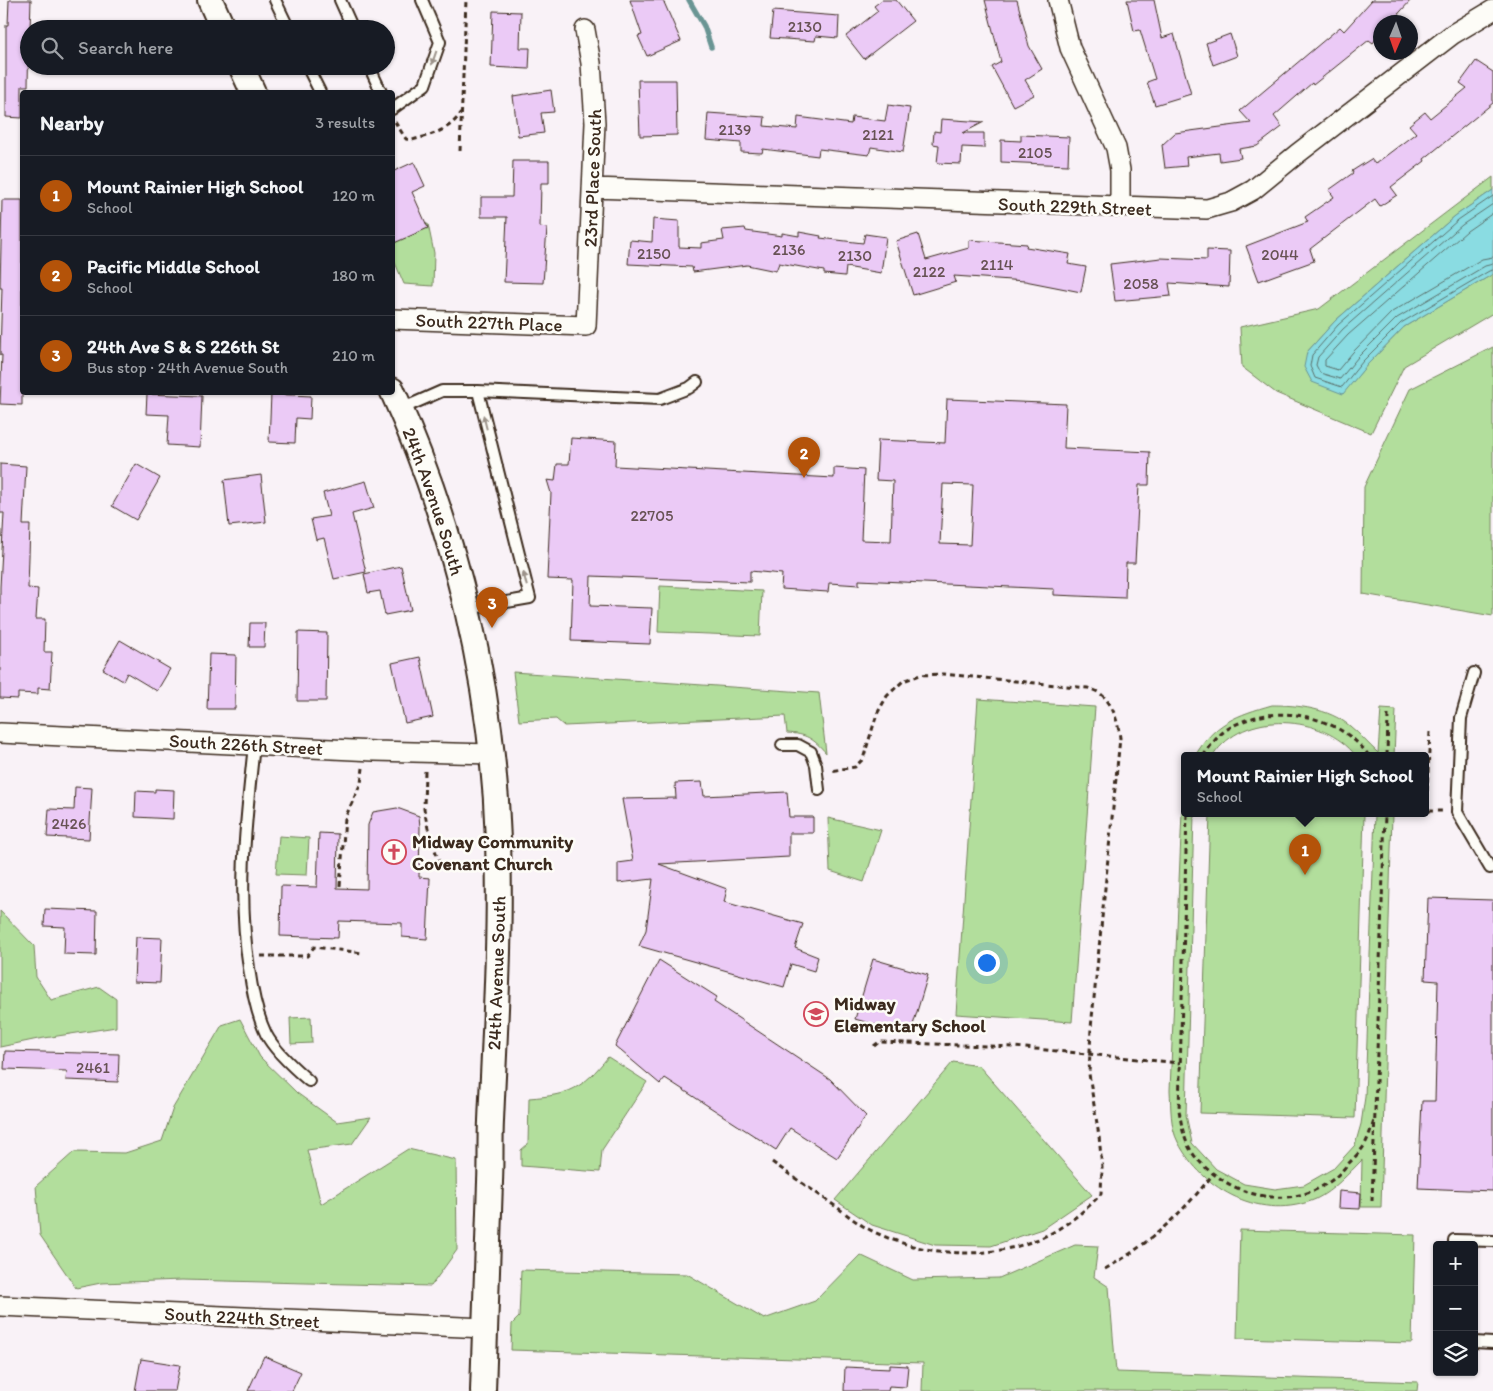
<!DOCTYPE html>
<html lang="en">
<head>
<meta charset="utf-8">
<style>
	body { margin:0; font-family:Itim,sans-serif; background:#242831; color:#f1f3f6 }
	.controls { position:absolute; right:15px; bottom:15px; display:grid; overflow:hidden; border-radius:5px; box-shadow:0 1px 4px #0004 }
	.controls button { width:45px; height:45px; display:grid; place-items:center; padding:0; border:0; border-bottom:1px solid #363941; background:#171b24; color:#f1f3f6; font:25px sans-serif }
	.compass { position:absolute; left:1373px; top:15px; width:45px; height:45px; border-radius:50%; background:#171b24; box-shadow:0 1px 4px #0004; rotate:182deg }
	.you { position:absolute; left:986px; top:962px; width:18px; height:18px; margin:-12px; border:4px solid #fff; border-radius:50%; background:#1a73e8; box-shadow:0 0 0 8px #1a73e833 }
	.badge { display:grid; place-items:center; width:32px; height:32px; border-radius:50%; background:#b45309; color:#fff; font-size:16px; font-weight:700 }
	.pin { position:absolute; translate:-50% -41px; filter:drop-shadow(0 1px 2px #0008) }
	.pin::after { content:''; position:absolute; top:26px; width:18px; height:15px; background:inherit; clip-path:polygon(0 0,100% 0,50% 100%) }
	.popup { position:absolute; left:1181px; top:752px; width:248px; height:65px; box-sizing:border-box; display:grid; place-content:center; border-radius:5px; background:#171b24; filter:drop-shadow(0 1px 4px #0005); font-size:16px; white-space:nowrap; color:#9ea1a6 }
	.popup b { font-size:19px; color:#f1f3f6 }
	.popup::after { content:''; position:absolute; left:50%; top:100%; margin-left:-10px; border:10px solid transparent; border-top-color:#171b24 }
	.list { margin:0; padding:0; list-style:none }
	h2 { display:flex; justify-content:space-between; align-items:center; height:65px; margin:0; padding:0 20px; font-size:21px }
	h2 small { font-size:16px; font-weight:400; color:#9ea1a6 }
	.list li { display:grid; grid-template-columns:32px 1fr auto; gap:15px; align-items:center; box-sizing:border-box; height:80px; padding:0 20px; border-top:1px solid #363941 }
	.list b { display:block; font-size:19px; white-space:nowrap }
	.list p { margin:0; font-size:16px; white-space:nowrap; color:#9ea1a6 }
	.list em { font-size:16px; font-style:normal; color:#9ea1a6 }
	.icon { flex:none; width:28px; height:28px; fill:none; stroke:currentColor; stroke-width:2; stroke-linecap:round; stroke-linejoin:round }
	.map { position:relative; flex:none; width:1493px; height:1391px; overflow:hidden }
	.search { position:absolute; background:#171b24; box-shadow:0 1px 4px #0004; left:20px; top:20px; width:375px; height:55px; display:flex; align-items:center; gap:12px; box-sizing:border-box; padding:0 18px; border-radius:28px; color:#9ea1a6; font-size:19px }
	.panel { position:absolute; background:#171b24; box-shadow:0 1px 4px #0004; left:20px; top:90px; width:375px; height:305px; border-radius:5px }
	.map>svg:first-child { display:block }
	.green { fill:#b2de9c; stroke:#76845d }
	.water { fill:#8adce2; stroke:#6a9594 }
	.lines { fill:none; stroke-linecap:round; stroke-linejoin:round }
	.shore { stroke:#5b716c; stroke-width:1 }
	.stream { stroke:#6a9594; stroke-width:5.5 }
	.building { fill:#ebcaf6; stroke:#3b2a1e; fill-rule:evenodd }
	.service-casing { stroke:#3b2a1e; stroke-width:14 }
	.minor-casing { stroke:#3b2a1e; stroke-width:22 }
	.tertiary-casing { stroke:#3b2a1e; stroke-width:28 }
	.path { stroke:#3b2a1e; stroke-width:3; stroke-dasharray:5 4; stroke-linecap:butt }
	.service { stroke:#fdfcf7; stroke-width:10 }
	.minor { stroke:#fdfcf7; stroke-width:19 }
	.tertiary { stroke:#fdfcf7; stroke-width:24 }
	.oneway { fill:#9c938a }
	.labels { text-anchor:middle; stroke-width:5; stroke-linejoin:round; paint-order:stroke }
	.number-label { font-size:16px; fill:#675254 }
	.street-label { font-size:19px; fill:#3b2a1e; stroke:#fdfcf7 }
	.poi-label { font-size:19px; font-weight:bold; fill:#3b2a1e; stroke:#fdfcf7; text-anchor:start }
</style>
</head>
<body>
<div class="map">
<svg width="1493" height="1391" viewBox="0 0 1493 1391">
	<rect width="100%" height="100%" fill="#f9f2f7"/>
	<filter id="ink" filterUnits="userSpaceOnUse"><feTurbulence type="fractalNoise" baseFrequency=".02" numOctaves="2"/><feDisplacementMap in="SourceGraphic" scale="10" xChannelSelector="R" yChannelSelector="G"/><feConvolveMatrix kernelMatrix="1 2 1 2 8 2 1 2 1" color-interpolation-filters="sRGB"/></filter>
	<g filter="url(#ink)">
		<!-- green -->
		<path class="green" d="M1493,177V190L1455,216L1335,321L1307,352L1343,393L1367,365L1404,327L1493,274V313L1404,366L1371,433L1276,393L1242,367L1240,327L1319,309Z
			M428,224L434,253L433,286L404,284L393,258L392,239Z
			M1493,347V616L1363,594L1364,487L1410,389Z
			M660,586L762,591L760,636L658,632Z
			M513,672L819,693L826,753C813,738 806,734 787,733L785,716L564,726L556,719L519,721Z
			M978,699L1095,707L1072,1022L956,1014Z
			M1272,705C1298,705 1328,708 1350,726C1360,734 1368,744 1378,753L1381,709L1396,710L1394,756H1356C1324,714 1243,709 1213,756H1195C1214,723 1237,715 1272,705Z
			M1185,784V814H1194L1186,1115L1192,1143L1216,1169L1244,1184L1275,1189L1304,1185L1334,1168L1355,1145L1361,1124L1365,1097L1375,814H1392L1381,1207H1361L1362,1160C1349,1173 1333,1191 1316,1199C1263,1222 1203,1191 1178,1142C1170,1127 1171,1107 1170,1090L1182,812Z
			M1210,814H1364L1355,1118L1200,1113Z
			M828,818L881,830L864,882L830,871Z
			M279,836L309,838L307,875L276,874Z
			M0,911L34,946L36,977L51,1000L99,987L116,999V1027L38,1039L0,1047Z
			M311,1017L312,1043L291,1044L290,1018Z
			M240,1019L260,1057L297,1093L337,1122L371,1117L352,1144L307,1150L321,1204L408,1149L456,1160L457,1250L431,1286L182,1280L101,1283L76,1288L40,1235L36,1186L74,1152L125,1153L162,1141L173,1108L222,1025Z
			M608,1057L647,1082L602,1150L600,1172L521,1166V1150L528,1144L529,1098C570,1095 582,1089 608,1057Z
			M953,1062L979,1066L1092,1195L1042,1229L991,1246L935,1245L872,1225L835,1200Z
			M1240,1230L1415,1235L1412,1343L1237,1338Z
			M1075,1245L1098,1246L1094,1277L1109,1287L1116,1372L1418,1382L1417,1391H922L923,1363L511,1350L512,1324L519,1317L521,1270L687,1274L764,1319L815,1301L860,1255L913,1280L999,1278Z"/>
		<!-- water -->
		<path class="water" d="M1493,190V274L1404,327L1367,365L1343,394L1312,382L1304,367L1307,352L1335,321L1455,216Z"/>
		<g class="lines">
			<!-- shore -->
			<path class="shore" d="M1493,196L1458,220L1338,325L1312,355L1310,366L1315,378L1342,387L1363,361L1401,323L1489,271L1493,270
				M1493,204L1462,225L1343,329L1318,357L1316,365L1320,373L1340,379L1358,357L1397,318L1485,266L1493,264
				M1493,213L1467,231L1348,335L1325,360V366L1338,370L1353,352L1392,312L1482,259L1493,257"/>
			<!-- stream -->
			<path class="stream" d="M689,0L704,26L711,47"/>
		</g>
		<!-- building -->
		<path class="building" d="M9,0H31L30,29H29L28,86H22V118L6,117V25H8Z
			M630,0H663L681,41L647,56L638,36L642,35Z
			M882,0H896L913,21L864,59L846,36L878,11L874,6Z
			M985,0H1017L1029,46L1042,69L1025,80L1034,95L1013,106L992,67L1001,62Z
			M1127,0H1154L1162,38L1174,34L1191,94L1155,105L1147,82L1155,79L1140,30L1134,31Z
			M1372,0H1411L1391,22H1380V34L1373,43L1369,40L1313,85L1312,83L1274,116L1282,127L1257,146L1239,149L1241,158L1220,161L1219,153L1186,157L1187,166L1165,168L1162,145L1175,133L1251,123L1240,111L1340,27L1344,31Z
			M493,11L521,12L520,48H530L529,69L491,67Z
			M773,11L839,16L838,38L816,36L815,41L770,38Z
			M1230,34L1237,56L1213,65L1206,43Z
			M1476,61L1493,72V103L1424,159L1425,161L1391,187L1397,195L1380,206L1375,199L1310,249L1314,261L1259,281L1246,246L1308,222L1305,217L1334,197L1329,190L1353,173L1352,171L1371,159L1375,164L1416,133L1409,125L1425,112L1430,118L1467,88L1460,83Z
			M638,80H676L677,135L640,136Z
			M551,90L554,112L541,113L544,133L518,136L513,96Z
			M888,105L910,108L903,152L871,147L869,155L819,149L818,156L763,149L762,153L741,152V143L706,140L708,113L765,117L764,126L797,129L798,117L851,124L852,117L885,121Z
			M941,119L984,122L963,133H984V148L962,147L961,164L937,163L939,145L933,144L934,131L940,132Z
			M1021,135L1069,137L1068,165L1001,162V140L1021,141Z
			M513,161H549V183H541L540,227L547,228L543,283L504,282L507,217H481V197H512Z
			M414,162L425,186L412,192L428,228L392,244V172Z
			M2,200H22V405L0,404L2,355H0L2,288H0Z
			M653,219L679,221V247L701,248V243L724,240L722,230L745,228L746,231L782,236V233L799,236V232L821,236L820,238L863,243L865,234L886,237L881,273L846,267L845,276L824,274V271L779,263L776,271L747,265L693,272L692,267L628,264L630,240L652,242Z
			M918,234L926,260L969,248V240L1027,244L1026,247L1070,254L1068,264L1086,267L1081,292L1025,281L954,276L956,282L913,295L896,241Z
			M1207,250L1230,251L1229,287L1169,283L1171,296L1115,301L1110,264L1161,258L1207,260Z
			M147,394L202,396L200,447L167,445L169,415L146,414Z
			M271,394L311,396L310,419L296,418L295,443L269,442Z
			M947,399L1066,404L1064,448L1150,452L1149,485H1139L1135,563H1126L1125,598L1054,595V589L859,580V585L829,583L828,592L781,589L782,574L750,571V582L591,576L590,606L652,608L650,644L571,641L573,580L547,579L551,493L547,480L555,481L557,464H569L571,438L616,441L615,466L834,478V468L864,470L861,540L891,541L893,481L876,480L878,440L945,443ZM943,484L973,485L970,545L940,544Z
			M0,464L26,466L23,525H30L28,588L38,589L36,619H45L44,652H52L50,689L38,688V694L18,693V699L0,698V587L4,513H0Z
			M136,464L160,478L136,520L112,506Z
			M261,475L266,522L229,526L224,480Z
			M366,481L374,508L352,514L366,572L334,579L324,538L316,540L311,519L329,516L323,493Z
			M401,566L411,610L385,615L380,591L368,593L364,574Z
			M250,623H265L264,647H249Z
			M298,632L327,633L326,701H297Z
			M120,640L170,669L157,691L127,673L123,681L103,669Z
			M209,654L236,655L235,709H207Z
			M420,657L433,717L405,723L392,663Z
			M702,782L704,796L787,792L789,817H813V833H789V857L659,864L727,889L724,902L803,924L795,948L818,957L814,971L791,964L784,987L639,946L646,930L653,879L618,883V863L633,861L622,799L676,798L675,783Z
			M75,787L92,788L89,839L47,837L49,809L74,810Z
			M155,789L174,790L173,819L135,817L136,791L155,792Z
			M397,808L419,816L420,827L419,877L430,878L427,939L402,937V923L339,921L338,938L280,936L281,886L317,887L319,833L338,834L337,888L367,889L368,825L373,812Z
			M1428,898L1493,900V1191L1418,1188L1422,1101H1435L1438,981L1425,980Z
			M45,909L97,911L96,955L64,954L65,927L44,926Z
			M136,937L162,938L160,983L134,982Z
			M873,959L928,975L910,1035L855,1019Z
			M659,960L717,997L714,1002L830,1079L866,1116L837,1158L790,1128L776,1150L665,1078L660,1084L615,1046Z
			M5,1051L119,1054L118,1082L66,1080L67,1071L4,1069Z
			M1339,1191L1361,1193L1360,1209L1338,1208Z
			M264,1356L301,1372L292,1391H248Z
			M141,1359L180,1365L175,1391H135Z
			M890,1365L908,1366L906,1387L889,1386L888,1391H844L845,1367L890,1369Z"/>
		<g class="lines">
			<defs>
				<path id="service" d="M275,0L289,29
					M340,0L353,29
					M307,66L320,92
					M369,66L381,92
					M392,109L425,85L440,42L422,0
					M401,409L442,391H478L660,399L689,388L697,382
					M466,609L530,598L478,391
					M1474,673L1461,718L1457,812L1490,868
					M254,745C246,821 237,891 249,968C252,990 256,1013 266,1034C274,1050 295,1069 309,1081
					M782,745H798L811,752L816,765L819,790
					M1454,1245V1240L1493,1241
					M1474,1342L1493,1343"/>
				<path id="minor" d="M1058,0L1070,48L1116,148L1120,170V207
					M593,188L1207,209L1231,202L1253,190L1297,154L1453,34L1493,10
					M392,319L586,326L595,123L591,63L585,30
					M0,733L374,751L492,754
					M0,1306L485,1328"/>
				<g id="tertiary">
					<path d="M210,0L223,29"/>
					<path d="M241,66L253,92"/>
					<path id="s1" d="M392,390C456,531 493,686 498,840C501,933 495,1027 491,1121C490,1141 491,1161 490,1182C488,1252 485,1321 483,1391"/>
				</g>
			</defs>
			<!-- service casing -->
			<use href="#service" class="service-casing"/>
			<!-- minor casing -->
			<use href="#minor" class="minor-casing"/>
			<!-- tertiary casing -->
			<use href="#tertiary" class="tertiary-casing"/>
			<!-- path -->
			<path class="path" d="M395,122L406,139L412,140C431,135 450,130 461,113
				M460,151L466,0
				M1430,732L1426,811H1445
				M1203,756C1210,747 1216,737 1226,730C1270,701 1338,713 1369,756
				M1387,756L1388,715
				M425,771L424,809L429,833L440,864
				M1187,814L1179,1110C1181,1122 1183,1136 1189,1147C1196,1161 1211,1173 1224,1181C1254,1200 1296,1204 1326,1184C1335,1179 1342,1171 1349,1163C1354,1158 1360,1152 1364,1146C1368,1139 1371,1129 1374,1121
				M340,886L345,818L361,783L363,768
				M261,956H307L314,947L363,953
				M874,1046L879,1042L1015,1047L1180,1063
				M772,1162C793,1177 814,1191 835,1206C844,1212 853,1220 863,1226C914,1255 981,1262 1036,1240C1060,1231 1083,1213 1101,1194L1102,1167L1099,1136L1089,1074L1091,1028L1120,738C1118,723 1114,706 1102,695C1098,691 1092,690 1088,688L943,674L920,675L903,681L887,696L877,714L863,759L855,767L830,771
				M1372,1201L1385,814
				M1105,1269C1147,1246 1184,1212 1213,1174"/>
			<!-- service -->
			<use href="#service" class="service"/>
			<!-- minor -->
			<use href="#minor" class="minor"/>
			<!-- tertiary -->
			<use href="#tertiary" class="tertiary"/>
		</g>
		<!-- one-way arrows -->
		<defs><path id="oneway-solid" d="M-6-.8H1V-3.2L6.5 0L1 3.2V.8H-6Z" transform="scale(1.25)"/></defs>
		<g class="oneway">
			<use href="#oneway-solid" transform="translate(434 58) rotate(109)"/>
			<use href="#oneway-solid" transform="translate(485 422) rotate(-104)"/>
			<use href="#oneway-solid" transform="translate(525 579) rotate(-104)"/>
		</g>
	</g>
	<!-- icons -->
	<defs>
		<symbol id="church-ring" viewBox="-11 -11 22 22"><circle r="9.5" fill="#fdfcf7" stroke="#d1495b" stroke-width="1.5"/><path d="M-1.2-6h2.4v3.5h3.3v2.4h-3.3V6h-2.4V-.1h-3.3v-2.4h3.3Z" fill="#d1495b"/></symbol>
		<symbol id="school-ring" viewBox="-11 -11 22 22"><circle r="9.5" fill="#fdfcf7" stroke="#d1495b" stroke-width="1.5"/><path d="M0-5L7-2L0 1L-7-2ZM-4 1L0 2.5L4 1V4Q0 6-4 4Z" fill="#d1495b"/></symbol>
	</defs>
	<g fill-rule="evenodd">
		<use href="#church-ring" x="380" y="838" width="28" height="28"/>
		<use href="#school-ring" x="802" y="1000" width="28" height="28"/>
	</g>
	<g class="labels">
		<!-- number labels -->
		<g class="number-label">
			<text x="805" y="32">2130</text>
			<text x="735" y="135">2139</text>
			<text x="878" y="140">2121</text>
			<text x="1035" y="158">2105</text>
			<text x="789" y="255">2136</text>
			<text x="654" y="259">2150</text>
			<text x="1280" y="260">2044</text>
			<text x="855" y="261">2130</text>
			<text x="997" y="270">2114</text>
			<text x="929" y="277">2122</text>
			<text x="1141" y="289">2058</text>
			<text x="652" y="521">22705</text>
			<text x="69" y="829">2426</text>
			<text x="93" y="1073">2461</text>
		</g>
		<!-- street labels -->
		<g class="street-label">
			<text transform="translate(592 178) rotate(-88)" y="7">23rd Place South</text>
			<text transform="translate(1075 206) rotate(2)" y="7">South 229th Street</text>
			<text transform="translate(489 322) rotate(2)" y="7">South 227th Place</text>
			<text dy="7" stroke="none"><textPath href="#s1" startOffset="119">24th Avenue South</textPath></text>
			<text transform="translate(246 744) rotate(3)" y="7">South 226th Street</text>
			<text transform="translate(496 973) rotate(-88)" y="7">24th Avenue South</text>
			<text transform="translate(242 1317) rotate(3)" y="7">South 224th Street</text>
		</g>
		<!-- poi labels -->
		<g class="poi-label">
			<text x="412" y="848">Midway Community<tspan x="412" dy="22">Covenant Church</tspan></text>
			<text x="834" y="1010">Midway<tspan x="834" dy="22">Elementary School</tspan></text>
		</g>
	</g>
</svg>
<div class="controls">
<button>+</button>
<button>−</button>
<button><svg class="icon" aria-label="layers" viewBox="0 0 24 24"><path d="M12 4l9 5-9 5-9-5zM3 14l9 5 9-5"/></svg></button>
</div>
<svg class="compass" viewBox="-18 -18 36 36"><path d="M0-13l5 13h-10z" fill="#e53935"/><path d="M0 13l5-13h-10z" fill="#9ea1a6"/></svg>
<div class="you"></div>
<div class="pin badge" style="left:1305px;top:875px">1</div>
<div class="popup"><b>Mount Rainier High School</b>School</div>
<div class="pin badge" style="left:804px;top:478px">2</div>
<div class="pin badge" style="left:492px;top:628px">3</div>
<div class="search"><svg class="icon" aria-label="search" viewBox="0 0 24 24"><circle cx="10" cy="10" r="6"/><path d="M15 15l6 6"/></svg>Search here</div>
<section class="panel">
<h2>Nearby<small>3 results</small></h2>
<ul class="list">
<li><span class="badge">1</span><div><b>Mount Rainier High School</b><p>School</p></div><em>120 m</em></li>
<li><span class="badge">2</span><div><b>Pacific Middle School</b><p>School</p></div><em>180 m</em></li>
<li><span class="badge">3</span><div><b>24th Ave S &amp; S 226th St</b><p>Bus stop · 24th Avenue South</p></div><em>210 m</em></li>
</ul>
</section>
</div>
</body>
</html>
